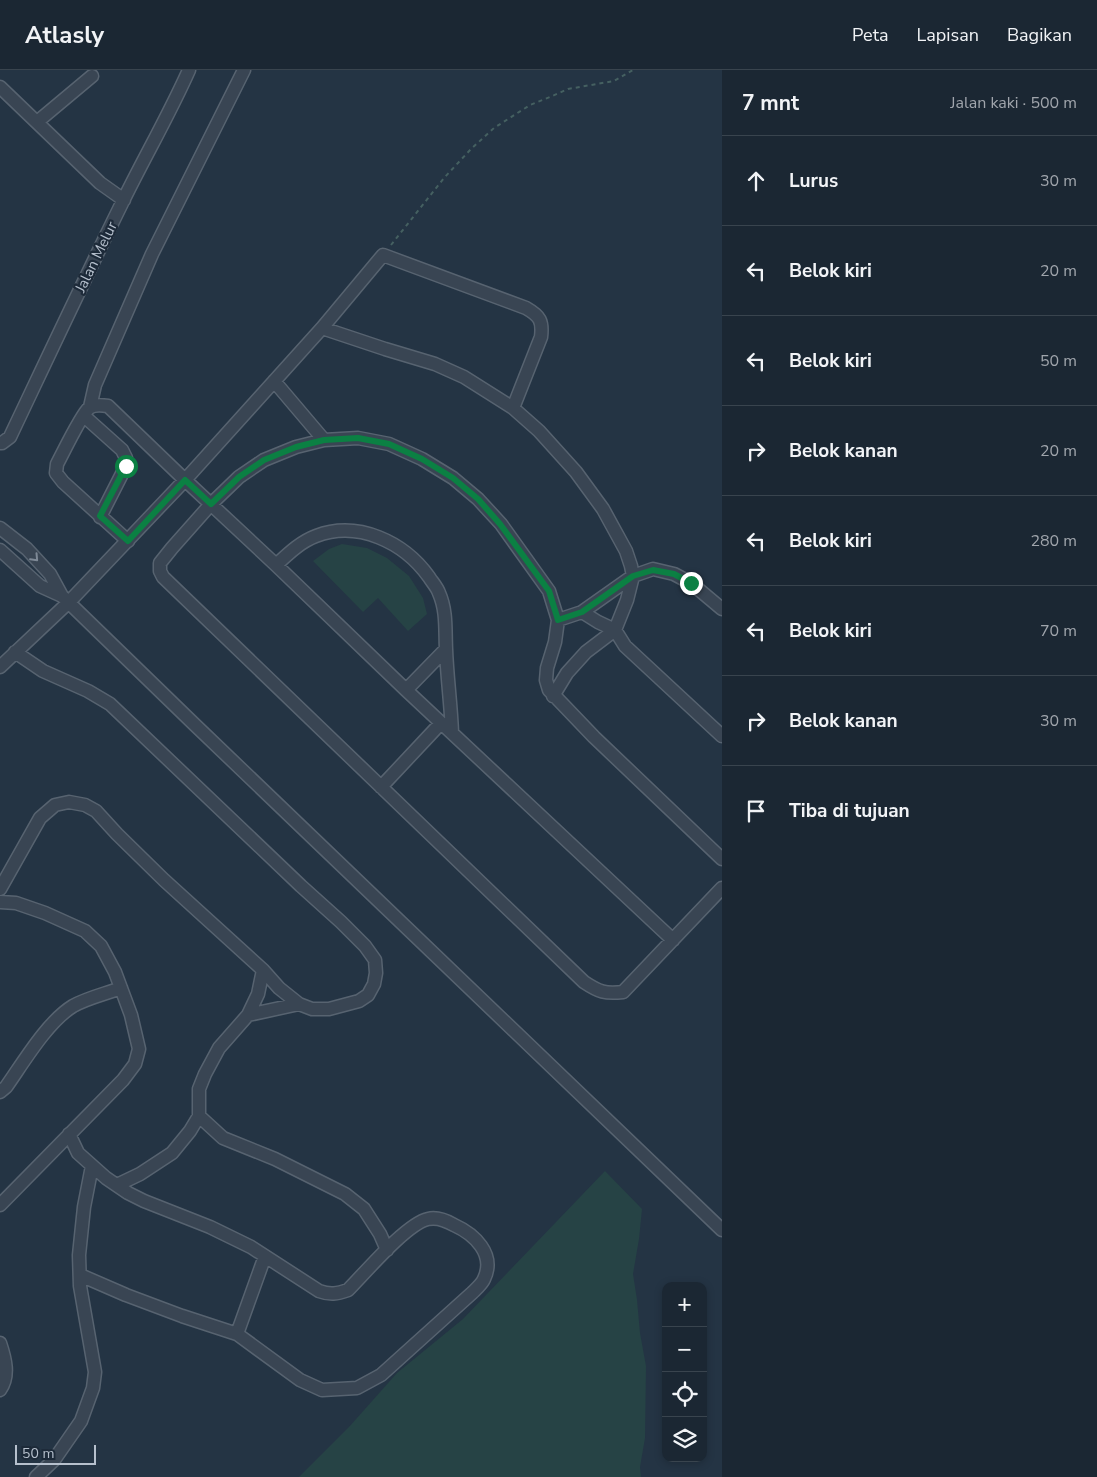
<!DOCTYPE html>
<html lang="id">
<head>
<meta charset="utf-8">
<style>
	body { margin:0; font-family:"Nunito Sans",sans-serif; background:#28333f; color:#f1f3f6 }
	.controls { position:absolute; right:15px; bottom:15px; display:grid; overflow:hidden; border-radius:10px; box-shadow:0 2px 8px #0003 }
	.controls button { width:45px; height:45px; display:grid; place-items:center; padding:0; border:0; border-bottom:1px solid #39444e; background:#1b2733; color:#f1f3f6; font:25px sans-serif }
	.scale { position:absolute; left:15px; bottom:12px; width:81px; box-sizing:border-box; padding-left:5px; border:2px solid #b6c0cd; border-top:0; font-size:14px; line-height:18px; white-space:nowrap; color:#b6c0cd; -webkit-text-stroke:4px #1d2a39; paint-order:stroke }
	.stop { position:absolute; width:15px; height:15px; margin:-11px; border:4px solid #0b8043; border-radius:50%; background:#fff }
	.stop.end { background:#0b8043; border-color:#fff; box-shadow:0 1px 5px #0008 }
	.list { margin:0; padding:0; list-style:none }
	h2 { display:flex; justify-content:space-between; align-items:center; height:65px; margin:0; padding:0 20px; font-size:21px }
	h2 small { font-size:16px; font-weight:400; color:#a0a5ac }
	.list li { display:grid; grid-template-columns:32px 1fr auto; gap:15px; align-items:center; box-sizing:border-box; height:90px; padding:0 20px; border-top:1px solid #39444e }
	.list b { display:block; font-size:19px; white-space:nowrap }
	.list em { font-size:16px; font-style:normal; color:#a0a5ac }
	.icon { flex:none; width:28px; height:28px; fill:none; stroke:currentColor; stroke-width:2; stroke-linecap:round; stroke-linejoin:round }
	.map { position:relative; flex:none; width:722px; height:1407px; overflow:hidden }
	header { display:flex; align-items:center; gap:30px; box-sizing:border-box; height:70px; padding:0 25px; background:#1b2733; border-bottom:1px solid #39444e }
	header strong { font-size:24px }
	nav { display:flex; gap:28px; margin-inline-start:auto; font-size:18px }
	main { display:flex }
	aside { flex:1; background:#1b2733 }
	.map>svg:first-child { display:block }
	.green { fill:#264345 }
	.lines { fill:none; stroke-linecap:round; stroke-linejoin:round }
	.minor-casing { stroke:#576370; stroke-width:15 }
	.path { stroke:#456061; stroke-width:2; stroke-dasharray:4 4; stroke-linecap:butt }
	.minor { stroke:#394553; stroke-width:12 }
	.oneway { stroke:#7e8996 }
	.route { stroke:#0b8043; stroke-width:6 }
	.labels { text-anchor:middle; stroke-width:4.5; stroke-linejoin:round; paint-order:stroke }
	.street-label { font-size:15px; fill:#b6c0cd; stroke:#1d2a39 }
</style>
</head>
<body>
<header>
<strong>Atlasly</strong>
<nav><a>Peta</a><a>Lapisan</a><a>Bagikan</a></nav>
</header>
<main>
<div class="map">
<svg width="722" height="1407" viewBox="0 0 722 1407">
	<rect width="100%" height="100%" fill="#243444"/>
	<!-- green -->
	<path class="green" d="M342,474L367,478L387,488L409,506L423,528L427,544L408,561L378,528L363,542L313,491L329,479Z
		M605,1101L642,1139L639,1169L633,1204L637,1230L640,1263L646,1296L645,1368L640,1397L641,1407H299L349,1357L397,1303L463,1249Z"/>
	<g class="lines">
		<defs>
			<path id="minor" d="M0,17L100,113L124,130
				M37,52L92,6
				M322,258L385,279L435,294L464,307L513,338L539,361L576,402L603,439L626,481L631,496L633,506L627,530L615,560L625,576L722,666
				M274,311L324,370
				M90,337L95,315L152,184L244,0
				M84,346L122,380L126,388V396L100,447
				M0,373H2L10,367C47,289 84,210 122,133C144,88 169,45 189,0
				M0,458L27,479L50,504L62,526L194,654L722,1160
				M128,471L63,412L56,403L57,394C63,383 81,345 89,338C94,334 102,335 108,336L185,410L276,495L406,620L673,870
				M0,480L40,516L62,526
				M276,495C288,484 300,472 316,466C358,450 404,472 429,507C432,512 437,517 439,523C447,541 445,560 446,579C447,607 451,635 452,663
				M558,550L582,542L633,506L653,499L674,504L691,513L722,539
				M15,582L43,601L88,621L110,634L301,816L341,852L365,876L375,890L376,903L374,914L368,925L359,931L329,939H312L299,934L248,945
				M0,597L69,532L185,410L322,258L383,185L526,238C540,246 543,251 541,267L513,338
				M406,620L446,579
				M553,626L567,603L586,582L615,560L598,552L582,542
				M381,717L441,653
				M722,789L594,667L549,620L546,610L547,598L555,572L558,550L549,521L501,454L478,429L453,408L422,389L389,374L358,368L324,370L296,377L264,390L239,407L211,434L172,478L160,493V501L163,507L584,912C599,922 605,924 623,922L722,818
				M0,819L40,748L55,735L69,732L85,735L96,741L117,764L164,810L263,900L279,918L299,934
				M0,832L16,833L45,843L85,861L101,876L115,902L131,945L139,979L135,994L123,1010L0,1135
				M0,1022L6,1017C23,993 47,952 73,936C87,928 105,924 121,918
				M199,1046L223,1068L275,1089L345,1124L364,1139L380,1164L387,1180
				M69,1064L78,1083L106,1108L128,1123L144,1131L210,1157L251,1177L319,1221C330,1225 337,1224 348,1220C365,1203 406,1154 428,1149C436,1147 447,1151 454,1155C474,1164 496,1184 484,1209C482,1214 476,1219 472,1223L381,1305L357,1318L322,1320L300,1310L237,1264L265,1186
				M117,1115L140,1104L172,1083L190,1061L199,1046V1019L205,1004L219,978L248,945L258,924L263,900
				M80,1205L126,1225L182,1246L237,1264
				M0,1273C5,1288 10,1306 0,1320
				M36,1407L54,1390L81,1351L93,1318L95,1302L80,1216L79,1185L84,1137L92,1096"/>
		</defs>
		<!-- minor casing -->
		<use href="#minor" class="minor-casing"/>
		<!-- path -->
		<path class="path" d="M391,175L444,108L471,79L494,58L530,35L550,27L568,19L614,11L633,0"/>
		<!-- minor -->
		<use href="#minor" class="minor"/>
	</g>
	<!-- one-way arrows -->
	<defs><path id="oneway-chevron" d="M-2-3.5L2.5 0L-2 3.5" fill="none" stroke-width="1.6" stroke-linecap="round" stroke-linejoin="round" transform="scale(1.25)"/></defs>
	<use class="oneway" href="#oneway-chevron" transform="translate(35 488) rotate(47)"/>
	<g class="lines">
		<!-- route -->
		<path class="route" d="M126,396L100,446L128,471L185,410L211,434L239,407L264,390L296,377L324,370L358,368L389,374L422,389L453,408L478,429L500,454L549,521L558,550L582,542L633,506L653,500L674,504L691,513"/>
	</g>
	<g class="labels">
		<!-- street labels -->
		<g class="street-label">
			<text transform="translate(96 187) rotate(-64)" y="5">Jalan Melur</text>
		</g>
	</g>
</svg>
<div class="controls">
<button>+</button>
<button>−</button>
<button><svg class="icon" aria-label="locate" viewBox="0 0 24 24"><circle cx="12" cy="12" r="6"/><path d="M12 2v4M12 18v4M2 12h4M18 12h4"/></svg></button>
<button><svg class="icon" aria-label="layers" viewBox="0 0 24 24"><path d="M12 4l9 5-9 5-9-5zM3 14l9 5 9-5"/></svg></button>
</div>
<div class="scale">50 m</div>
<div class="stop" style="left:126px;top:396px"></div>
<div class="stop end" style="left:691px;top:513px"></div>
</div>
<aside>
<h2>7 mnt<small>Jalan kaki · 500 m</small></h2>
<ul class="list">
<li><svg class="icon" aria-label="ahead" viewBox="0 0 24 24"><path d="M12 20V5M6 11l6-6 6 6"/></svg><div><b>Lurus</b></div><em>30 m</em></li>
<li><svg class="icon" aria-label="left" viewBox="0 0 24 24"><path d="M17 20v-9H6M10 6l-5 5 5 5"/></svg><div><b>Belok kiri</b></div><em>20 m</em></li>
<li><svg class="icon" aria-label="left" viewBox="0 0 24 24"><path d="M17 20v-9H6M10 6l-5 5 5 5"/></svg><div><b>Belok kiri</b></div><em>50 m</em></li>
<li><svg class="icon" aria-label="right" viewBox="0 0 24 24"><path d="M7 20v-9h11M14 6l5 5-5 5"/></svg><div><b>Belok kanan</b></div><em>20 m</em></li>
<li><svg class="icon" aria-label="left" viewBox="0 0 24 24"><path d="M17 20v-9H6M10 6l-5 5 5 5"/></svg><div><b>Belok kiri</b></div><em>280 m</em></li>
<li><svg class="icon" aria-label="left" viewBox="0 0 24 24"><path d="M17 20v-9H6M10 6l-5 5 5 5"/></svg><div><b>Belok kiri</b></div><em>70 m</em></li>
<li><svg class="icon" aria-label="right" viewBox="0 0 24 24"><path d="M7 20v-9h11M14 6l5 5-5 5"/></svg><div><b>Belok kanan</b></div><em>30 m</em></li>
<li><svg class="icon" aria-label="arrive" viewBox="0 0 24 24"><path d="M6 21V4h12l-3 4 3 4H6"/></svg><div><b>Tiba di tujuan</b></div></li>
</ul>
</aside>
</main>
</body>
</html>
